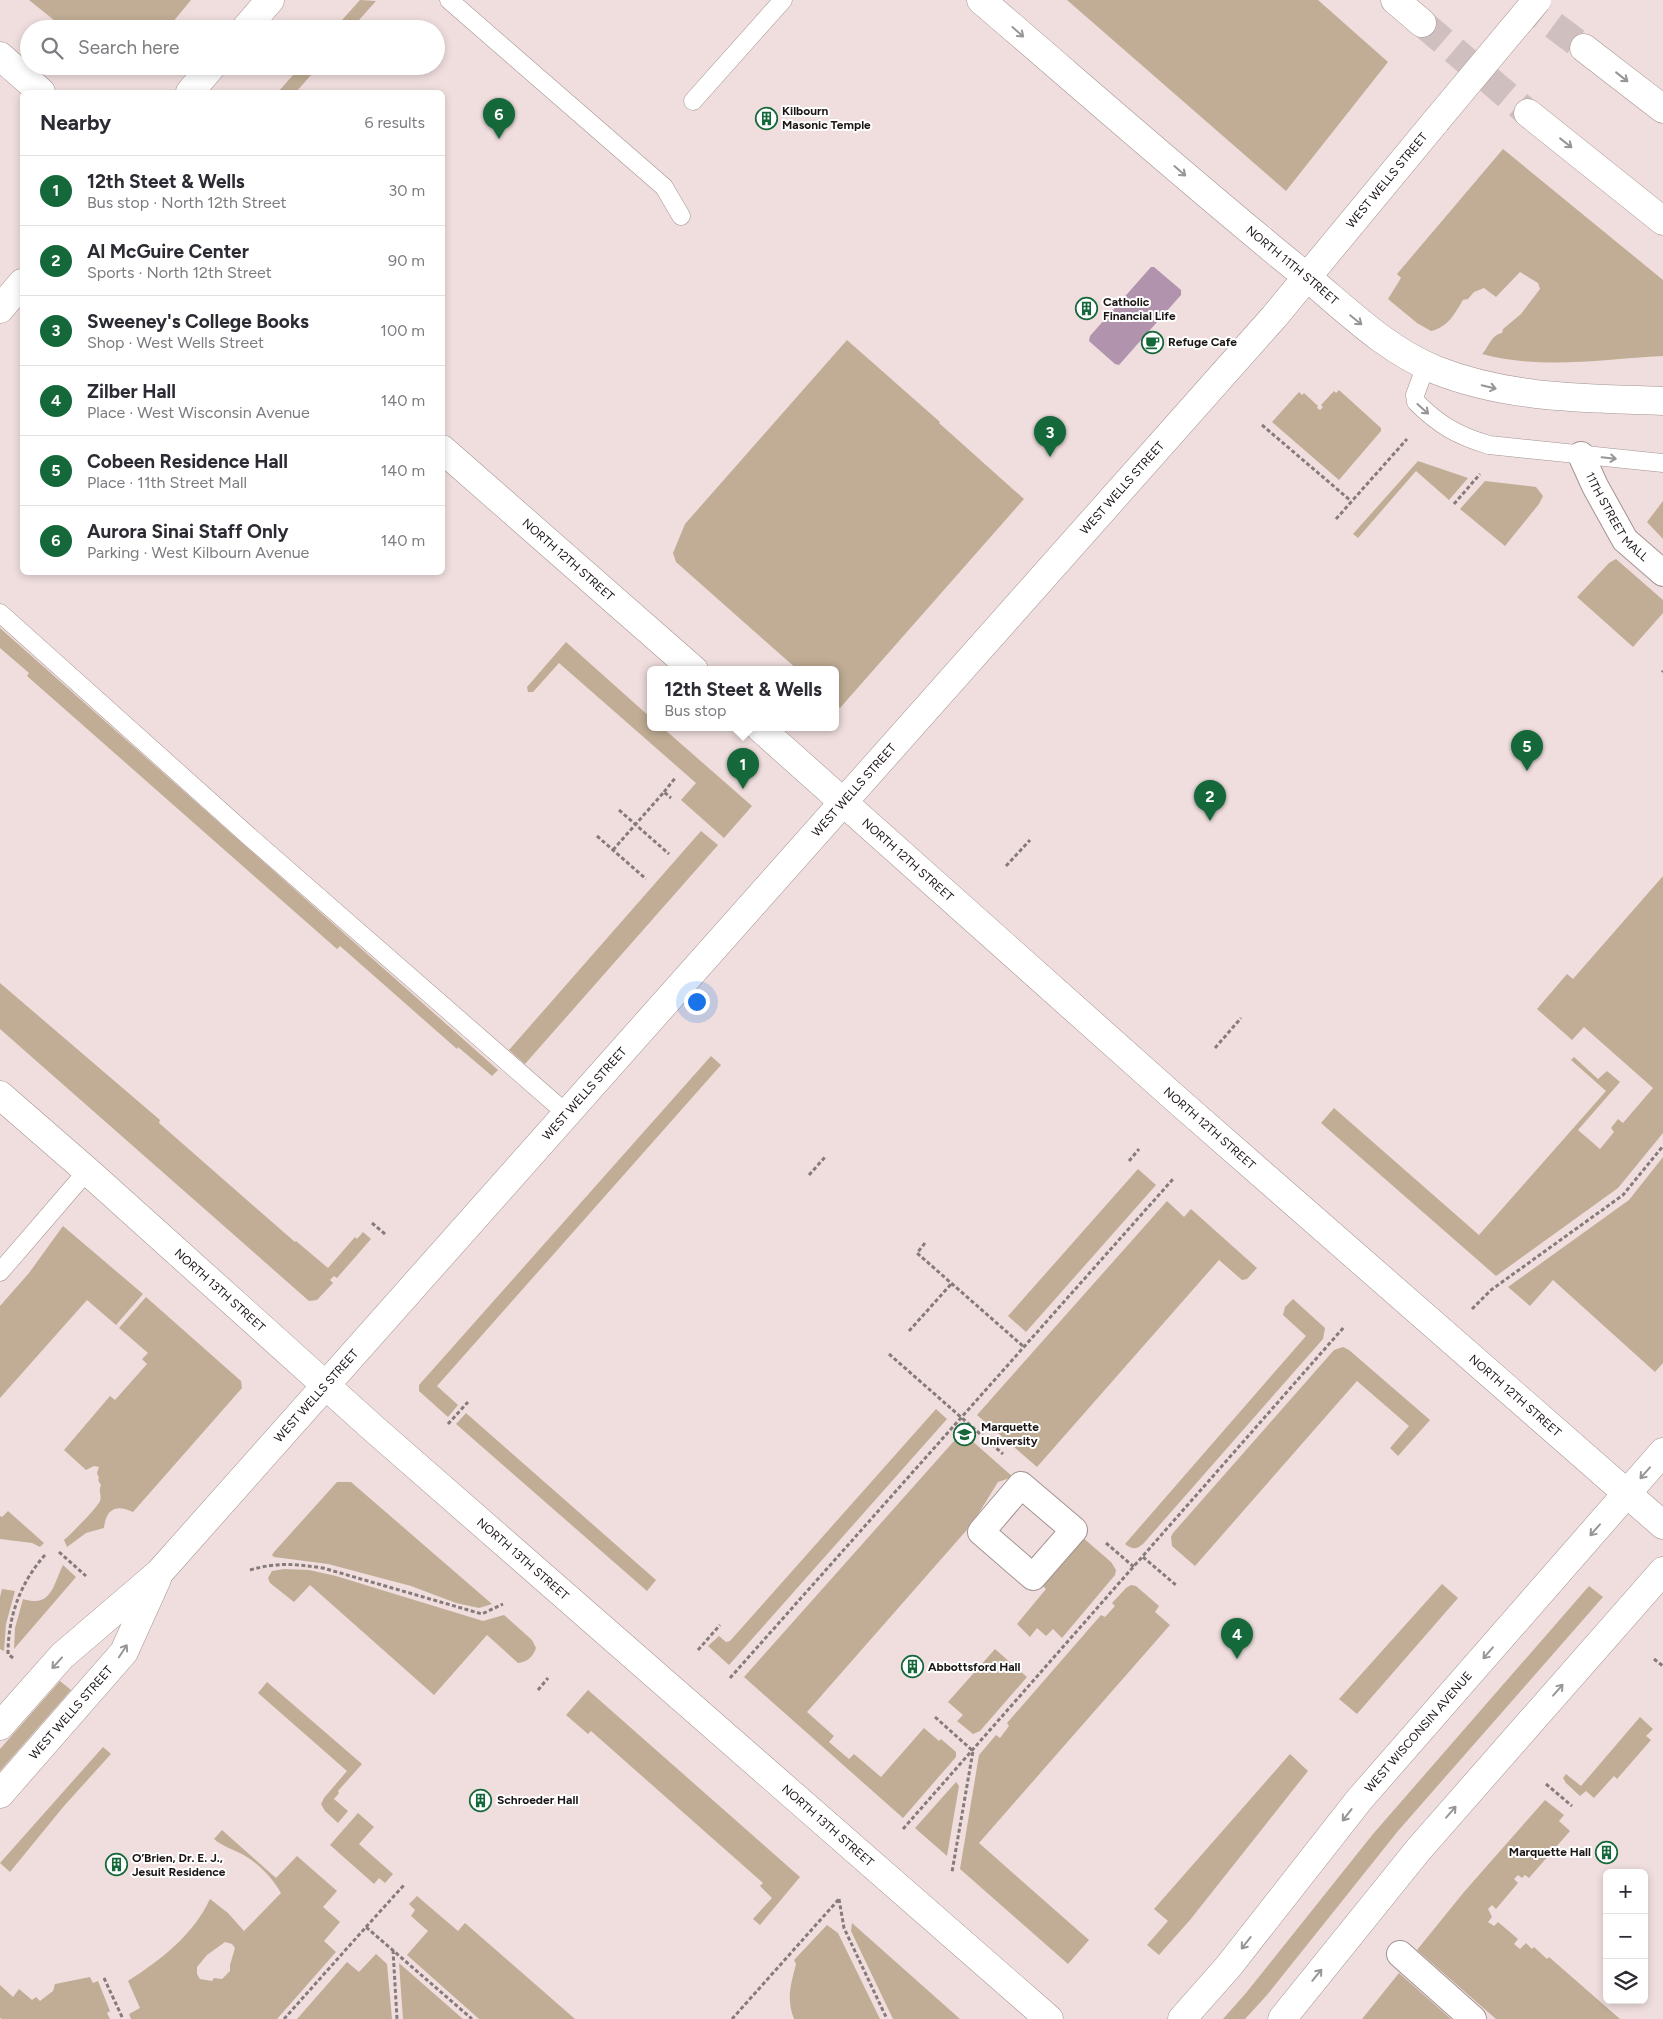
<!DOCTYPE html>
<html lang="en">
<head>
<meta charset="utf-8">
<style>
	body { margin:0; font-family:Figtree,sans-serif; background:#f2f2f3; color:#2b2b33 }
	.controls { position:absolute; right:15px; bottom:15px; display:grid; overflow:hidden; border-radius:8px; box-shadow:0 2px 8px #0003 }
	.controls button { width:45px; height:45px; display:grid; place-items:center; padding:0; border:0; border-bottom:1px solid #e1e1e2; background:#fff; color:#2b2b33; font:25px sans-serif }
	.you { position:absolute; left:696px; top:1001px; width:18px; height:18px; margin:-12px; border:4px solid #fff; border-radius:50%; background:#1a73e8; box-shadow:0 0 0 8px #1a73e833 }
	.badge { display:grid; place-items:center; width:32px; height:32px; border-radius:50%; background:#146839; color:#fff; font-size:16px; font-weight:700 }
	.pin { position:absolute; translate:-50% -41px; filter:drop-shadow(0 1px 2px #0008) }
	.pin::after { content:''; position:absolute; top:26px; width:18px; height:15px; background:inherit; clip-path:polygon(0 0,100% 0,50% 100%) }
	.popup { position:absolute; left:647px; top:666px; width:192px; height:65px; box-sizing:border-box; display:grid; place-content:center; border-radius:8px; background:#fff; filter:drop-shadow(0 1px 4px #0005); font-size:16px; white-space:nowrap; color:#7c7c81 }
	.popup b { font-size:19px; color:#2b2b33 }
	.popup::after { content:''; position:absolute; left:50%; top:100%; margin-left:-10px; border:10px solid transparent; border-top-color:#fff }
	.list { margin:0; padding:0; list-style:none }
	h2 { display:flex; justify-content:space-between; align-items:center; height:65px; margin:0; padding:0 20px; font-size:21px }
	h2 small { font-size:16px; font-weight:400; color:#7c7c81 }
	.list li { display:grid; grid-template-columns:32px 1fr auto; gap:15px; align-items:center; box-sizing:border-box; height:70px; padding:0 20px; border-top:1px solid #e1e1e2 }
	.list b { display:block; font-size:19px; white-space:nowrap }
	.list p { margin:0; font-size:16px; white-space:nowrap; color:#7c7c81 }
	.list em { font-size:16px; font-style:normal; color:#7c7c81 }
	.icon { flex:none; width:28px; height:28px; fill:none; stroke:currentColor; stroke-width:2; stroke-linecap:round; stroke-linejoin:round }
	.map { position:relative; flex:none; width:1663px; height:2019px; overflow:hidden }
	.search { position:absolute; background:#fff; box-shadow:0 2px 8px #0003; left:20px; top:20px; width:425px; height:55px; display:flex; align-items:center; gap:12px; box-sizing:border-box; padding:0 18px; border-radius:28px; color:#7c7c81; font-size:19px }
	.panel { position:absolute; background:#fff; box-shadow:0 2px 8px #0003; left:20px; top:90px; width:425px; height:485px; border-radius:8px }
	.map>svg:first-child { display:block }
	.green { fill:#c1ad95; fill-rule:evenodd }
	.water { fill:#b193ae }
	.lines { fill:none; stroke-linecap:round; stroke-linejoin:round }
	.motorway-tunnel { stroke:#cfc0bf; stroke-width:28; stroke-dasharray:28 14; stroke-linecap:butt }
	.service-casing { stroke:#a39392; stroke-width:19 }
	.pedestrian-casing { stroke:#a39392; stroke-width:28 }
	.minor-casing { stroke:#a39392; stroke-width:29 }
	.tertiary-casing { stroke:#a39392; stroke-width:29 }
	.secondary-casing { stroke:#a39392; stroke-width:29 }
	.motorway-casing { stroke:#a39392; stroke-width:29 }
	.path { stroke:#867b7a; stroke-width:3; stroke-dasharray:4 2.5; stroke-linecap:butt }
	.service { stroke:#fff; stroke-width:18 }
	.pedestrian { stroke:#fff; stroke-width:26 }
	.minor { stroke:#fff; stroke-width:28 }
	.tertiary { stroke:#fff; stroke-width:28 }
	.secondary { stroke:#fff; stroke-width:28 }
	.motorway { stroke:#fff; stroke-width:28 }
	.tertiary-bridge-casing { stroke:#a39392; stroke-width:29; stroke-linecap:butt }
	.tertiary-bridge { stroke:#fff; stroke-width:28 }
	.oneway { stroke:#989695 }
	.labels { text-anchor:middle; stroke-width:4; stroke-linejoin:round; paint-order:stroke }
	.poi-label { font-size:12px; font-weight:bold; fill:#1b1514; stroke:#fff; text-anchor:start }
	.street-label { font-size:12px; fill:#1b1514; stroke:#fff }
</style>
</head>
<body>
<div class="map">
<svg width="1663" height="2019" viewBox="0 0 1663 2019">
	<rect width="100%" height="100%" fill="#efdedd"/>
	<!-- green -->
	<path class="green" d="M29,0H191L167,29H65Z
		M360,0L376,1L351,29H334Z
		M1067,0H1318L1388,62L1286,191Z
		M301,66H319L296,92H278Z
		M1503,149L1663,280V356C1603,359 1541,370 1482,354C1489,347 1491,335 1502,333L1503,329L1521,314L1540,289L1538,283L1520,272L1496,297L1484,288L1474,292L1468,299L1463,300C1454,315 1448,327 1431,331L1417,323L1388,299L1401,278L1397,274Z
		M847,340L940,422L939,423L1024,499L840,708L836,703V670H798L676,562L673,553L685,524Z
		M1339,390L1381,428V431L1339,480L1272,422L1299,392L1302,395L1304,393L1318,406L1317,408L1320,410L1323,407L1321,405L1334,391L1336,393Z
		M1418,461L1468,478L1449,500L1416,471L1358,538L1353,534Z
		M1485,481L1536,487L1543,496L1539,504L1505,546L1460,509Z
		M1663,501V539L1647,522Z
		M1616,559L1663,600V613L1633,647L1577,597L1609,563Z
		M0,628L498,1070L492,1076L458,1047L457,1049L340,946L337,949L27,676L29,673L0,648Z
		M566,642L650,717V728H663L752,806L724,838L681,800L696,783L559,663L533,692H528L527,687Z
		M701,831L718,845L525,1064L509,1050Z
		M1663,876V1133L1618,1188L1496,1276L1321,1123L1334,1108L1479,1235L1606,1091L1571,1060L1574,1057L1598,1079L1607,1071L1620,1082L1578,1130L1600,1149L1614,1132L1611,1128L1618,1119L1623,1123L1653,1088L1584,1027L1572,1040L1537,1009L1567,974L1573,979Z
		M0,983L160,1120L159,1123L295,1242L296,1241L328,1268L355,1237L357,1239L363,1232L371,1239L337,1278L334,1276L330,1280L333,1283L317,1300L309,1301L0,1029Z
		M711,1056L721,1065L437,1386L458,1405L448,1417L419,1391V1385Z
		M1663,1157V1363L1655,1372L1553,1280L1530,1306L1508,1287L1629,1200Z
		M1138,1169L1156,1185L1026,1332L1008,1316Z
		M1167,1201L1184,1217L1191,1209L1257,1268L1247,1279L1242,1280L1219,1260L1037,1467L977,1415Z
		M63,1226L143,1294L116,1325L87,1300L0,1398V1306L29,1273Z
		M146,1297L241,1381L242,1388L133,1512C117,1504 106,1508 104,1528L86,1533L67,1547L64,1540C71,1534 97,1508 100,1501C102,1495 98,1491 101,1485L98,1480L99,1478L97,1473L99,1467L94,1466L86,1470L64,1450L110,1396L115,1400L147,1364L142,1359L148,1353L119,1328Z
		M1293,1299L1325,1328L1323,1339L1143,1544C1136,1550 1131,1549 1125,1544L1306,1336L1283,1315L1285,1307Z
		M1343,1347L1349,1350L1430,1420L1398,1456L1390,1448L1409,1426L1357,1381L1195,1566L1172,1546L1171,1537L1173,1533L1334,1350Z
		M936,1409L947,1419L729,1665L708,1646L719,1636L726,1642L730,1641Z
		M466,1413L656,1580L647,1591L456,1424Z
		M962,1432L1013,1477L998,1482L972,1524L807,1712L834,1736L829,1742L849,1759L854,1754L881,1777L924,1728L939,1741L941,1739L956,1752V1757L903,1818L744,1677Z
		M337,1482H351L492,1604L479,1608L456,1603L411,1586L328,1564L274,1557L272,1555L274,1552Z
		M8,1511L44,1543L40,1547L32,1543L0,1539V1516L2,1517Z
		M1074,1530L1111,1562L1116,1570L1115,1575L1062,1638L1053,1629L1046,1636L1037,1628L1030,1637L1017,1624L1046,1589L1033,1577Z
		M63,1565L76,1577L14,1649L15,1628L23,1599C52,1608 53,1585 63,1565Z
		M284,1569L309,1570L336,1576L483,1621L504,1615L532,1640L536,1648C533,1657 527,1662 518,1663L487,1635L434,1695L310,1585L294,1602L270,1583L268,1578L272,1571Z
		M1442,1584L1458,1598L1357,1714L1339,1699Z
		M1131,1585L1136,1586L1159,1606L1155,1612L1170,1625L979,1843L1089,1940L1068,1964L960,1869L979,1755L996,1735L1000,1738L1009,1726L1007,1723L1101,1615L1105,1617L1115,1606L1112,1603L1126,1588Z
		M1589,1586L1603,1597L1398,1831L1267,1995L1245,2019H1223L1246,1993L1373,1834Z
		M2,1589L15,1591L6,1624L4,1651L0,1649V1597Z
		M995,1649L1027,1677L980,1731L973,1734L957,1721L963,1715L948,1702Z
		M60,1681L71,1690L0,1771V1749Z
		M267,1682L362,1764L338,1791L339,1793L334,1799L348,1811L338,1823L325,1811L321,1804L324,1798L347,1771L258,1693Z
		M588,1690L800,1877L760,1925L753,1919L772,1898L760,1886L763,1883L591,1731L588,1734L566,1715Z
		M1640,1717L1653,1729L1646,1736L1651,1740L1617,1779L1614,1776L1594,1798L1586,1791L1580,1796L1566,1783L1563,1778L1566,1774L1581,1786Z
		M103,1747L111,1754L64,1806L10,1872L0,1863Z
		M1290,1754L1308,1771L1190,1920L1159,1955L1147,1945L1168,1921L1154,1909Z
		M956,1782L959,1786L947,1856L915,1828Z
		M1545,1800L1564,1815L1559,1821L1570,1831L1529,1878L1525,1875L1522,1878L1518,1875L1514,1879L1518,1883L1496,1909L1492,1905L1488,1909L1492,1917L1488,1922L1494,1926L1498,1922L1518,1939L1514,1944L1520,1949L1526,1943L1532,1949L1534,1947L1547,1959L1549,1957L1620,2019H1496L1417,1950L1464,1892Z
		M358,1813L374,1827L359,1844L393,1874L385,1883L379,1878L374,1884L330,1845Z
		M222,1830L276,1878L297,1856L337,1891L323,1907L340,1922L324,1941L336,1952L277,2019H131L129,2014L140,2008L128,1981C162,1959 193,1935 210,1899L228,1913L244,1931L281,1893C272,1877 258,1863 242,1854C232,1849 222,1846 214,1839ZM225,1942L232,1944L235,1948L230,1965V1971L222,1979L214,1978L212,1981L200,1979L197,1974V1967L207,1955Z
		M417,1896L458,1931L465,1923L575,2019H479L407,1955L428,1931L411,1916L415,1910L409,1904Z
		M852,1923L960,2019H893L851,1931Z
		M827,1925L838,1933L880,2019H794C786,1999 791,1984 796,1964L794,1960Z
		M376,1954L387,1964L392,2019H297L347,1962L359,1972Z
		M399,1963L463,2019H403Z
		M1399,1973L1451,2019H1362Z
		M90,1977L93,1983L98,1981L110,2011L107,2013L110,2019H2L0,2018V1985L13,1997L19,1989L32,2000L36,1997L40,2001L53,1991L55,1984Z"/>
	<!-- water -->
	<path class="water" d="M1151,267H1154L1181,290V295L1119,365L1115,364L1089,341L1090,336Z"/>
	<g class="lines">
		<!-- motorway-tunnel -->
		<path class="motorway-tunnel" d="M1520,0L1584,48
			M1422,23L1528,113"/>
		<defs>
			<path id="service" d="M449,0L664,187L681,216
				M693,101L783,0
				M1426,365L1415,395L1416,402C1439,425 1458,436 1489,445L1663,463
				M0,613L251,838L567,1114
				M0,1272L87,1171"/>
			<g id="pedestrian">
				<path id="s1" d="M1581,455L1595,486L1625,540L1663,573"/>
				<path d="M1021,1485L1074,1530L1033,1577L981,1532Z"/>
				<path d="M1400,1954L1473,2019"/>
			</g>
			<g id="minor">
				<path d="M245,29L270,0"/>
				<path d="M190,92L212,66"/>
				<path d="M0,309L22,283"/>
				<path id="s2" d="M0,1095L93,1176L373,1428L1049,2019"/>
			</g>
			<g id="tertiary">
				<path id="s3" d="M981,0C1086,90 1190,182 1297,269C1342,305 1382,348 1436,370C1509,399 1586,398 1663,401"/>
				<path d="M0,56L41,92"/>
				<path id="s4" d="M442,449L694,670"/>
				<path id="s5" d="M760,728L1176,1099L1663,1525"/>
				<path id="s6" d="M0,1726L62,1656L159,1573L1274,317L1436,121"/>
				<path id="s7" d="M0,1794L124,1652L157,1579"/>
			</g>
			<g id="secondary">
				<path id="s8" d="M1182,2019L1228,1967L1359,1800L1663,1452"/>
				<path d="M1282,2019L1419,1849L1663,1571"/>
			</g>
			<path id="motorway" d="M1395,0L1422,23
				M1584,48L1663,109
				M1528,113L1663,221"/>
		</defs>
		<!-- service casing -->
		<use href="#service" class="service-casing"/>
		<!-- pedestrian casing -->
		<use href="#pedestrian" class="pedestrian-casing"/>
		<!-- minor casing -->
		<use href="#minor" class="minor-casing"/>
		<!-- tertiary casing -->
		<use href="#tertiary" class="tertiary-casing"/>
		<!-- secondary casing -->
		<use href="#secondary" class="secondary-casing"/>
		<!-- motorway casing -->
		<use href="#motorway" class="motorway-casing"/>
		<!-- path -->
		<path class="path" d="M1262,425L1351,501
			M1454,504L1480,474
			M1336,519L1407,439
			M1662,672L1663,671
			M664,792L676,777
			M619,810L669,854
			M597,836L646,879
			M613,850L664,792L671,798
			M1006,866L1030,840
			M1215,1048L1241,1018
			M1129,1161L1139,1149
			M809,1175L826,1156
			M372,1223L385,1234
			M925,1243L917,1253L1024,1347
			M1472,1309L1491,1290L1623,1195L1663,1146
			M909,1331L952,1283
			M889,1354L1003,1454
			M448,1424L468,1402
			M1106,1543L1134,1567
			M59,1552L86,1576
			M1143,1557L1177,1586
			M250,1570C277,1562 296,1564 323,1568L482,1614L503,1604
			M698,1650L720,1625
			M13,1658L8,1654C8,1617 20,1583 45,1555
			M1654,1659L1663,1666
			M730,1678L1173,1179
			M538,1690L548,1678
			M935,1717L973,1751L952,1872
			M1546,1784L1572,1806
			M903,1829L1344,1327
			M839,1899L844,1928L887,2019
			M366,1927L404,1885
			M393,1950L397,2019
			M104,1978L123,2019
			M284,2019L366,1927L472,2019
			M732,2019L839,1899"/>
		<!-- service -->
		<use href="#service" class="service"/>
		<!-- pedestrian -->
		<use href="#pedestrian" class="pedestrian"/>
		<!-- minor -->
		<use href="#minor" class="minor"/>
		<!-- tertiary -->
		<use href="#tertiary" class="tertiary"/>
		<!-- secondary -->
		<use href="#secondary" class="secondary"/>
		<!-- motorway -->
		<use href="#motorway" class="motorway"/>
		<defs>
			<path id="tertiary-bridge" d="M1436,121L1537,0"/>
		</defs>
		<!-- tertiary-bridge casing -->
		<use href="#tertiary-bridge" class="tertiary-bridge-casing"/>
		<!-- tertiary-bridge -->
		<use href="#tertiary-bridge" class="tertiary-bridge"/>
	</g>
	<!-- one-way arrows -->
	<defs><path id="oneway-shaft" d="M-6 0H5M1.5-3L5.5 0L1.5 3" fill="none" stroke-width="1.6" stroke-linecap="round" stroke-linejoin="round" transform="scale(1.25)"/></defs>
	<g class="oneway">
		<use href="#oneway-shaft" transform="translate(1018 32) rotate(41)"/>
		<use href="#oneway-shaft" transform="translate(1622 77) rotate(38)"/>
		<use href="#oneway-shaft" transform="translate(1566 143) rotate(38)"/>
		<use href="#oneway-shaft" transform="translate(1180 171) rotate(41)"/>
		<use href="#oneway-shaft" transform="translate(1356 320) rotate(39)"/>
		<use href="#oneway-shaft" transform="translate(1489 387) rotate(13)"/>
		<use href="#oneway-shaft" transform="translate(1423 409) rotate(42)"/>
		<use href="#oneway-shaft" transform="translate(1609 458) rotate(6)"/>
		<use href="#oneway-shaft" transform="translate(1645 1473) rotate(131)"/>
		<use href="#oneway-shaft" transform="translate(1595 1530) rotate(131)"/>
		<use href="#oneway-shaft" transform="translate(123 1651) rotate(-57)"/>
		<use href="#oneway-shaft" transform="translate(1488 1653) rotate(131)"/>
		<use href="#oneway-shaft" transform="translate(57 1663) rotate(132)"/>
		<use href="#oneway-shaft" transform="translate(1558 1690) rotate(-49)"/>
		<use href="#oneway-shaft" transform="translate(1451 1812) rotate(-49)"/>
		<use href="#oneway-shaft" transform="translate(1347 1815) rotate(128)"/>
		<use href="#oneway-shaft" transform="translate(1246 1943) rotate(128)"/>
		<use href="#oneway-shaft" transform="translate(1317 1975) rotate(-51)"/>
	</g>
	<!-- icons -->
	<defs>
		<symbol id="building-ring" viewBox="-11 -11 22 22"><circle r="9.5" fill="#fff" stroke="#146839" stroke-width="1.5"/><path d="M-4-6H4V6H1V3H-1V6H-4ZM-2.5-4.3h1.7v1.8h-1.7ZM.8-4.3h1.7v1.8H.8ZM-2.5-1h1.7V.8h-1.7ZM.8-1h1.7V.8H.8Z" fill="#146839"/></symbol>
		<symbol id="cafe-ring" viewBox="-11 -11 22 22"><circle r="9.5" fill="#fff" stroke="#146839" stroke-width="1.5"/><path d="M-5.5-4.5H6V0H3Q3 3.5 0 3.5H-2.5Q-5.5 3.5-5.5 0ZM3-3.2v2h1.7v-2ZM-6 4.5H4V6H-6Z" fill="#146839"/></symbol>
		<symbol id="university-ring" viewBox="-11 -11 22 22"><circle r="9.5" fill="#fff" stroke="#146839" stroke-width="1.5"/><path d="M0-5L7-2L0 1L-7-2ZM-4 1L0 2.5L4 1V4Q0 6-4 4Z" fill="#146839"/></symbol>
	</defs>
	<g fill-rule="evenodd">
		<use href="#building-ring" x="754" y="106" width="25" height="25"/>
		<use href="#building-ring" x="1074" y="296" width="25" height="25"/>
		<use href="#cafe-ring" x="1140" y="330" width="25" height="25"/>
		<use href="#university-ring" x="952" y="1422" width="25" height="25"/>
		<use href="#building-ring" x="900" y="1654" width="25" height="25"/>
		<use href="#building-ring" x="468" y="1788" width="25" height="25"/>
		<use href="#building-ring" x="1594" y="1840" width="25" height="25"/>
		<use href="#building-ring" x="104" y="1852" width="25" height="25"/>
	</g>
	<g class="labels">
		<!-- poi labels -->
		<g class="poi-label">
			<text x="782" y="115">Kilbourn<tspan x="782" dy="14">Masonic Temple</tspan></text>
			<text x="1103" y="306">Catholic<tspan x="1103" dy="14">Financial Life</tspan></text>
			<text x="1168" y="346">Refuge Cafe</text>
			<text x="981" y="1431">Marquette<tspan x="981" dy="14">University</tspan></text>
			<text x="928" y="1671">Abbottsford Hall</text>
			<text x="497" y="1804">Schroeder Hall</text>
			<text x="1591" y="1856" text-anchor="end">Marquette Hall</text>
			<text x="132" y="1862">O’Brien, Dr. E. J.,<tspan x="132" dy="14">Jesuit Residence</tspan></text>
		</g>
		<!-- street labels -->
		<g class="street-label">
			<text dy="4" stroke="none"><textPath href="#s6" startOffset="2078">WEST WELLS STREET</textPath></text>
			<text dy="4" stroke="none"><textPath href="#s3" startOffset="409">NORTH 11TH STREET</textPath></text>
			<text dy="4" stroke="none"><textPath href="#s6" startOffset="1672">WEST WELLS STREET</textPath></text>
			<text dy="4" stroke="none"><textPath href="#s1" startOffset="72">11TH STREET MALL</textPath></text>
			<text dy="4" stroke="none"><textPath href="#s4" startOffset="168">NORTH 12TH STREET</textPath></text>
			<text dy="4" stroke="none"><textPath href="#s6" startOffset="1268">WEST WELLS STREET</textPath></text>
			<text dy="4" stroke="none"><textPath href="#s5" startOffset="198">NORTH 12TH STREET</textPath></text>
			<text dy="4" stroke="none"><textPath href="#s6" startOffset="862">WEST WELLS STREET</textPath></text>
			<text dy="4" stroke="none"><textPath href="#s5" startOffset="602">NORTH 12TH STREET</textPath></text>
			<text dy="4" stroke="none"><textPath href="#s2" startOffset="294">NORTH 13TH STREET</textPath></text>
			<text dy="4" stroke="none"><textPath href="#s5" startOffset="1008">NORTH 12TH STREET</textPath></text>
			<text dy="4" stroke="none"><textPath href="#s6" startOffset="458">WEST WELLS STREET</textPath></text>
			<text dy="4" stroke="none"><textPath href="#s2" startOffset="699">NORTH 13TH STREET</textPath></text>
			<text dy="4" stroke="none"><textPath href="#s7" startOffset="108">WEST WELLS STREET</textPath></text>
			<text dy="4" stroke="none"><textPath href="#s8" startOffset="372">WEST WISCONSIN AVENUE</textPath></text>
			<text dy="4" stroke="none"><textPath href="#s2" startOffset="1104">NORTH 13TH STREET</textPath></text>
		</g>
	</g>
</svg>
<div class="controls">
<button>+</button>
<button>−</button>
<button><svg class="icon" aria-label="layers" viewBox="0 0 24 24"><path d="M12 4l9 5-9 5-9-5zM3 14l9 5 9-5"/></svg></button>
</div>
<div class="you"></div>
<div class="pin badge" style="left:743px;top:789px">1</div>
<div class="popup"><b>12th Steet &amp; Wells</b>Bus stop</div>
<div class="pin badge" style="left:1210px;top:821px">2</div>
<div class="pin badge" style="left:1050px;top:457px">3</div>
<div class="pin badge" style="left:1237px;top:1659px">4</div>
<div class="pin badge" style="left:1527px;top:771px">5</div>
<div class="pin badge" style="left:499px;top:139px">6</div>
<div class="search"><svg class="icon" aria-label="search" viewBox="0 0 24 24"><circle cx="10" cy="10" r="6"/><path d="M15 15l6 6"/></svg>Search here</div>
<section class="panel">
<h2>Nearby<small>6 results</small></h2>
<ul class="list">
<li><span class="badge">1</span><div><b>12th Steet &amp; Wells</b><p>Bus stop · North 12th Street</p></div><em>30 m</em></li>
<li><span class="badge">2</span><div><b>Al McGuire Center</b><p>Sports · North 12th Street</p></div><em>90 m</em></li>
<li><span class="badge">3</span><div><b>Sweeney's College Books</b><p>Shop · West Wells Street</p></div><em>100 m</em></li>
<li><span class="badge">4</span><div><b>Zilber Hall</b><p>Place · West Wisconsin Avenue</p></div><em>140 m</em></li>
<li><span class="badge">5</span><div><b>Cobeen Residence Hall</b><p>Place · 11th Street Mall</p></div><em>140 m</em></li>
<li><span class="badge">6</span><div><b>Aurora Sinai Staff Only</b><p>Parking · West Kilbourn Avenue</p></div><em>140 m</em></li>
</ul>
</section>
</div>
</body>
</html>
